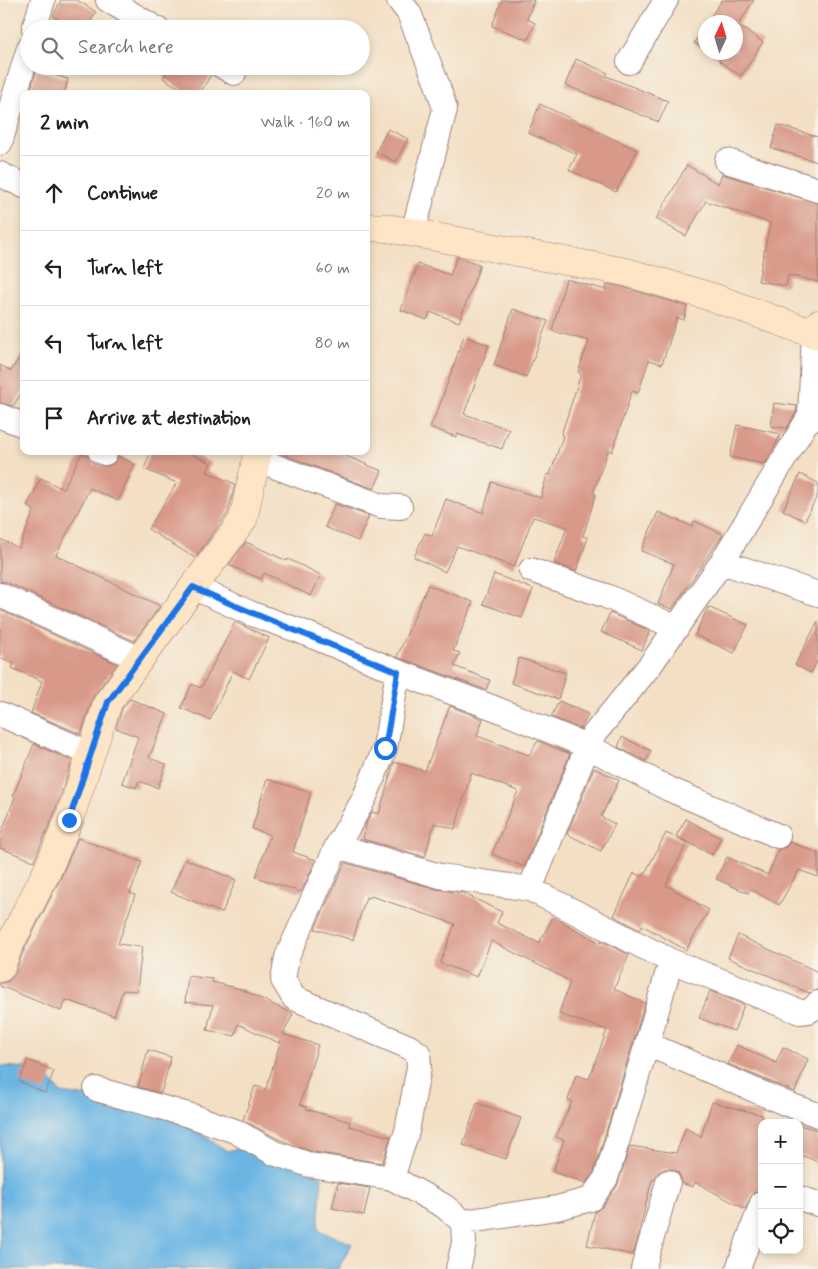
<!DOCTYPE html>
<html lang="en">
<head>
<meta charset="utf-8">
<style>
	body { margin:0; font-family:Mynerve,sans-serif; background:#f2f2f2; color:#202124 }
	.controls { position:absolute; right:15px; bottom:15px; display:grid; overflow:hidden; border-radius:10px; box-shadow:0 2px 8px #0003 }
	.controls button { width:45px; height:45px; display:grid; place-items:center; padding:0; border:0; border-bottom:1px solid #e0e0e0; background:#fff; color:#202124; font:25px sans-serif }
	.compass { position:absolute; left:698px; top:15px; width:45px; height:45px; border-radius:50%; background:#fff; box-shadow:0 2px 8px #0003; rotate:4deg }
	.stop { position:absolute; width:15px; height:15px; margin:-11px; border:4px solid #1a73e8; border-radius:50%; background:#fff }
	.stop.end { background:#1a73e8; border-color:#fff; box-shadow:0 1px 5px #0008 }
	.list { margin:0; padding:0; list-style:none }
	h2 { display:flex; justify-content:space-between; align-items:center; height:65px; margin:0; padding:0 20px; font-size:21px }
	h2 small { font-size:16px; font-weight:400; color:#757577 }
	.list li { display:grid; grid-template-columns:32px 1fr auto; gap:15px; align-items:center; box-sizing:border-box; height:75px; padding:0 20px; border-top:1px solid #e0e0e0 }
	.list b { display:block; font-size:19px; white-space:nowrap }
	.list em { font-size:16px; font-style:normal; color:#757577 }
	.icon { flex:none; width:28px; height:28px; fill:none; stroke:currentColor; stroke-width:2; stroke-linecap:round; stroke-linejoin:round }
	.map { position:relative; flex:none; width:818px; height:1269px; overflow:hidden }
	.search { position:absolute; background:#fff; box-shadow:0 2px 8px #0003; left:20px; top:20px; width:350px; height:55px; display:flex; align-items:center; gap:12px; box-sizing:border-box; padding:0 18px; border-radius:28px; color:#757577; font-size:19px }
	.panel { position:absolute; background:#fff; box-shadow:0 2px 8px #0003; left:20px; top:90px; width:350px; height:365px; border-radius:10px }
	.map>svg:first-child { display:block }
	.water { fill:#6ab5e3; stroke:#5a6a87 }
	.building { fill:#d89988 }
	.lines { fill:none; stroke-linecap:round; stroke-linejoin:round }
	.street-casing { stroke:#9e7f78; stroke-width:26 }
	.secondary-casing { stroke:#9e7f78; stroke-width:29 }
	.street { stroke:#fff; stroke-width:24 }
	.secondary { stroke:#fde5c5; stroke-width:28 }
	.route { stroke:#1a73e8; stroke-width:6 }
</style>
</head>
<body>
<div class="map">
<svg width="818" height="1269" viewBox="0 0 818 1269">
	<rect width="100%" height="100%" fill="#f7f3e8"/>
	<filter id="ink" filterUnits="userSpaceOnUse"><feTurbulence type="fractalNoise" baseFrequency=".02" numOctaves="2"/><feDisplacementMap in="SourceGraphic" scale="10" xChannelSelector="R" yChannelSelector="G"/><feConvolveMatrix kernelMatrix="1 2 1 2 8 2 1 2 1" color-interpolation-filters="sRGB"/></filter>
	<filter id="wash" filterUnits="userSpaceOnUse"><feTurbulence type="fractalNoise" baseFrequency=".0096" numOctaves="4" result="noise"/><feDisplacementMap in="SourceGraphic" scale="20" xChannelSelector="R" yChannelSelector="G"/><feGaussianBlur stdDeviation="1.12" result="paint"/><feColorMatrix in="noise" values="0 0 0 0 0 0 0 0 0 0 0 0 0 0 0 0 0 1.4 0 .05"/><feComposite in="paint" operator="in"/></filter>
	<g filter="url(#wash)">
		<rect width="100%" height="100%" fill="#f3dfc4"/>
		<!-- water -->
		<path class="water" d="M0,1066L40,1069L61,1093L161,1108L227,1151L251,1145L322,1177L318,1230L352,1244L338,1269H0Z"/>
		<g id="blocks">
			<!-- building -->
			<path class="building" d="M61,0H77L96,12L86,29H74L53,16Z
				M502,0H534L527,19L535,23L528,40L492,26Z
				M722,0H754L738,25L763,42L741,76L719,61L720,59L709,52H736V22H707Z
				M706,25V50L694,43Z
				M576,59L608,73L606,76L668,101L659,122L565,85Z
				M171,66H199L211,74L200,94H189L163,78Z
				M37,70L68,79L64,94H29Z
				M540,104L637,150L616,192L569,170L577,154L528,133Z
				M778,125L818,137V162L771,148Z
				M388,129L408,139L396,162L376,152Z
				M687,165L718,184L722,174L818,203V282L788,275L786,286L758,281L770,223L706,201L686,236L656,219Z
				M457,257L480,265L459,322L430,312L427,320L401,310L418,264L450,275Z
				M566,279L606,290L607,284L622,287L687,306L684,320L677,318L662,364L649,360L638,393L632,391L612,452L608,450L593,493L596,494L583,536L588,538L576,571L554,563L567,527L533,517L514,567L457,546L445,572L414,557L425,533L432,536L446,499L483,513L492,482L541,498L547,474L550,475L563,436L561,435L581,374L578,372L589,341L552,331Z
				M513,309L548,321L526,377L494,365Z
				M464,336L489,345L464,414L509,429L502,449L457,434L456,437L430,427L438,410Z
				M24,351V389L13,406L0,403V365L11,371Z
				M774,403L797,406L796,412L787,428L771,426Z
				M737,425L781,434L765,464L730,457Z
				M151,451H184L211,463L207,472L235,484L228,513L195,558L148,529L177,483L144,469Z
				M274,451H334L382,471L374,489Z
				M82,453L88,456L94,464L100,466H108L113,464L118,456L135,464L118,501L90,488L56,555L160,606L134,641L6,582L0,581V539L19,548L34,510L27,506L41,478L63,489Z
				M800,474L818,483V494L805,521L783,510Z
				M335,504L369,516L358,541L325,527Z
				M658,512L692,526L694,521L723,534L672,609L658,604L674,564L641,551Z
				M246,542L287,561L288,559L321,575L311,596L264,573L261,579L229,565Z
				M494,574L533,589L522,618L483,604Z
				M428,585L473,602L453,651L460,653L454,666L490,680L486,690L397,657Z
				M708,607L748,625L734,653L695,635Z
				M0,610L117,664L93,697L81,734L31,713L42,681L12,668L14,664L0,657Z
				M610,613L650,631L642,650L601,632Z
				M818,621V659L811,673L795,665Z
				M235,622L269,638L249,679L233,671L210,720L181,708L192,684L201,688Z
				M519,658L566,673L558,699L511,683Z
				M130,699L167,714L149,758L166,764L158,788L139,781L136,788L122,783L138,737L116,728L122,709Z
				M559,701L588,714L581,729L551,717Z
				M450,706L483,719L477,736L529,755L538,741L570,754L524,867L492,854L518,791L471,773L455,829L434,823L425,857L363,839L367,821L372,812L379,814L394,762L425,771Z
				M622,737L651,751L646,761L618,747Z
				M34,744L72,761L54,814L34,861L0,848V837L15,797L13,796Z
				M594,768L619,780L601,817L615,824L601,851L567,834Z
				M267,779L311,793L293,852L316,860L301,892L256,877L270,835L252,829Z
				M686,819L721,838L712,855L676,836Z
				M666,833L687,843L666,885L709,910L686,950L642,925L640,930L614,916L634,873L643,877Z
				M78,838L142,862L130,893L135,895L118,944L142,947L137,991L123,990L114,1016L66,1000L61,1011L0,986V983L9,981L15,974L22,954L61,877Z
				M790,842L818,853V877L799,870L779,905L750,889L748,893L716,879L727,857L768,875L778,850L786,847Z
				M185,859L236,880L222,913L171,892Z
				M345,863L436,889L463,893L502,912L497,923L539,943L553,917L601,943L602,941L629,955L614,989L645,1003L594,1172L586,1183L553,1172L564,1140L556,1137L572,1101L568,1100L576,1075L589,1079L607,1030L559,1014L570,981L491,941L477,977L440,963L455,924L371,896L370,898L366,897L353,940L315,929Z
				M738,935L818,972V990L809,993L728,958Z
				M188,976L213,979L212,982L241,989L293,1014L283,1034L318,1045L300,1104L307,1107L306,1109L350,1122L349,1126L391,1137L382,1163L313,1152L280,1140L243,1120L255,1086L266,1089L281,1040L279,1043L238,1024L235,1036L207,1030L213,1005L185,1002Z
				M710,991L744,1005L734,1031L699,1018Z
				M737,1045L776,1063L783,1047L808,1059L795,1092L728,1064Z
				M148,1050L171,1057L161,1093L138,1087Z
				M28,1060L54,1071L45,1093L19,1081Z
				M712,1102L762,1115V1190L753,1193L745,1209L695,1182L693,1187L681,1183V1178L678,1172L672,1169H665L659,1172L654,1180H652L633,1255L587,1245L595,1212L602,1207L617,1186L630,1146L676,1153L686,1128L701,1137Z
				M477,1103L521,1118L506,1159L463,1145Z
				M799,1125L818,1130V1162L799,1154Z
				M338,1183L370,1188L364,1215L332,1208Z"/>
		</g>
	</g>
	<g filter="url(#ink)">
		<use href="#blocks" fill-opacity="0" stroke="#9e7f78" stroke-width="1"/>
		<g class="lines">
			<defs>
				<path id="street" d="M108,0L157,29
					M399,0L409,13L437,84L445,109L413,233
					M34,29L43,0
					M629,62L666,0
					M222,66L234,73
					M0,143L29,48
					M727,161L818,190
					M0,174L24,186
					M0,416L24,425
					M810,416L814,334
					M818,418L810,416L722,562L651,664L591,738L530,889L671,961L647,1044L787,1104L818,1115
					M100,451L105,453
					M258,460L381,506L400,507
					M722,562L818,594
					M531,570L606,596L677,628
					M193,587L252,614L300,631L398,672L494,708L587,746L669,789L778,836
					M0,595L140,659
					M0,714L91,754
					M337,846L364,799L385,748L398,672
					M671,961L800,1012C809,1012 813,1010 818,1003
					M96,1089L192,1116L235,1131L274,1153L310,1165L392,1178
					M799,1198L818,1204
					M463,1222L557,1208L591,1199L606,1178L647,1044
					M458,1269L464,1243L463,1222L444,1206L392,1178L407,1131L419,1067L418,1053L409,1047L294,998L283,980L287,957L337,846L440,876L530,889
					M643,1269L668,1182
					M738,1269L762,1203"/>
				<path id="secondary" d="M366,227L387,228L626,272L715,298L814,334L818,324
					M0,968L8,948L47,871L69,820L108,702L243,520L258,451"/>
			</defs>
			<!-- street casing -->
			<use href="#street" class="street-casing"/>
			<!-- secondary casing -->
			<use href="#secondary" class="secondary-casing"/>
			<!-- street -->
			<use href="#street" class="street"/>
			<!-- secondary -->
			<use href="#secondary" class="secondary"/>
		</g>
	</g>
	<g class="lines" filter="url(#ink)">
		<!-- route -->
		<path class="route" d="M69,820L108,702L193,587C260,618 330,644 398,672L385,748"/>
	</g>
</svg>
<div class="controls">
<button>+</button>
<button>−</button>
<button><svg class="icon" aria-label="locate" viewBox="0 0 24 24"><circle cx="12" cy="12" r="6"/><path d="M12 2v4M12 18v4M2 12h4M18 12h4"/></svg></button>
</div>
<svg class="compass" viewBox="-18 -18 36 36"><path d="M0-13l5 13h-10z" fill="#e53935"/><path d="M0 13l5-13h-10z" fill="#757577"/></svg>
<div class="stop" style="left:385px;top:748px"></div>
<div class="stop end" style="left:69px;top:820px"></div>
<div class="search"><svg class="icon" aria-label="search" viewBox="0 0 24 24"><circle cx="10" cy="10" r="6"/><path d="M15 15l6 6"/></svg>Search here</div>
<section class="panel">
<h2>2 min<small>Walk · 160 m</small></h2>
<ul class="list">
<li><svg class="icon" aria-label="ahead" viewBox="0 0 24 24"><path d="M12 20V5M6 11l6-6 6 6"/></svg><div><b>Continue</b></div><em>20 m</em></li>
<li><svg class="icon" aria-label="left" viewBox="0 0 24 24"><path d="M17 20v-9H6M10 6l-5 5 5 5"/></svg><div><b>Turn left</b></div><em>60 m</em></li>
<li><svg class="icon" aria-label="left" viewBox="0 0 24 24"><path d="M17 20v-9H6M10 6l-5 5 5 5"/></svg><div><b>Turn left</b></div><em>80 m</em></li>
<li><svg class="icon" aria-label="arrive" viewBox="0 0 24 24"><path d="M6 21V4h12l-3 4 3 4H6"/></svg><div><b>Arrive at destination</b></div></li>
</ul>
</section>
</div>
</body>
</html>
